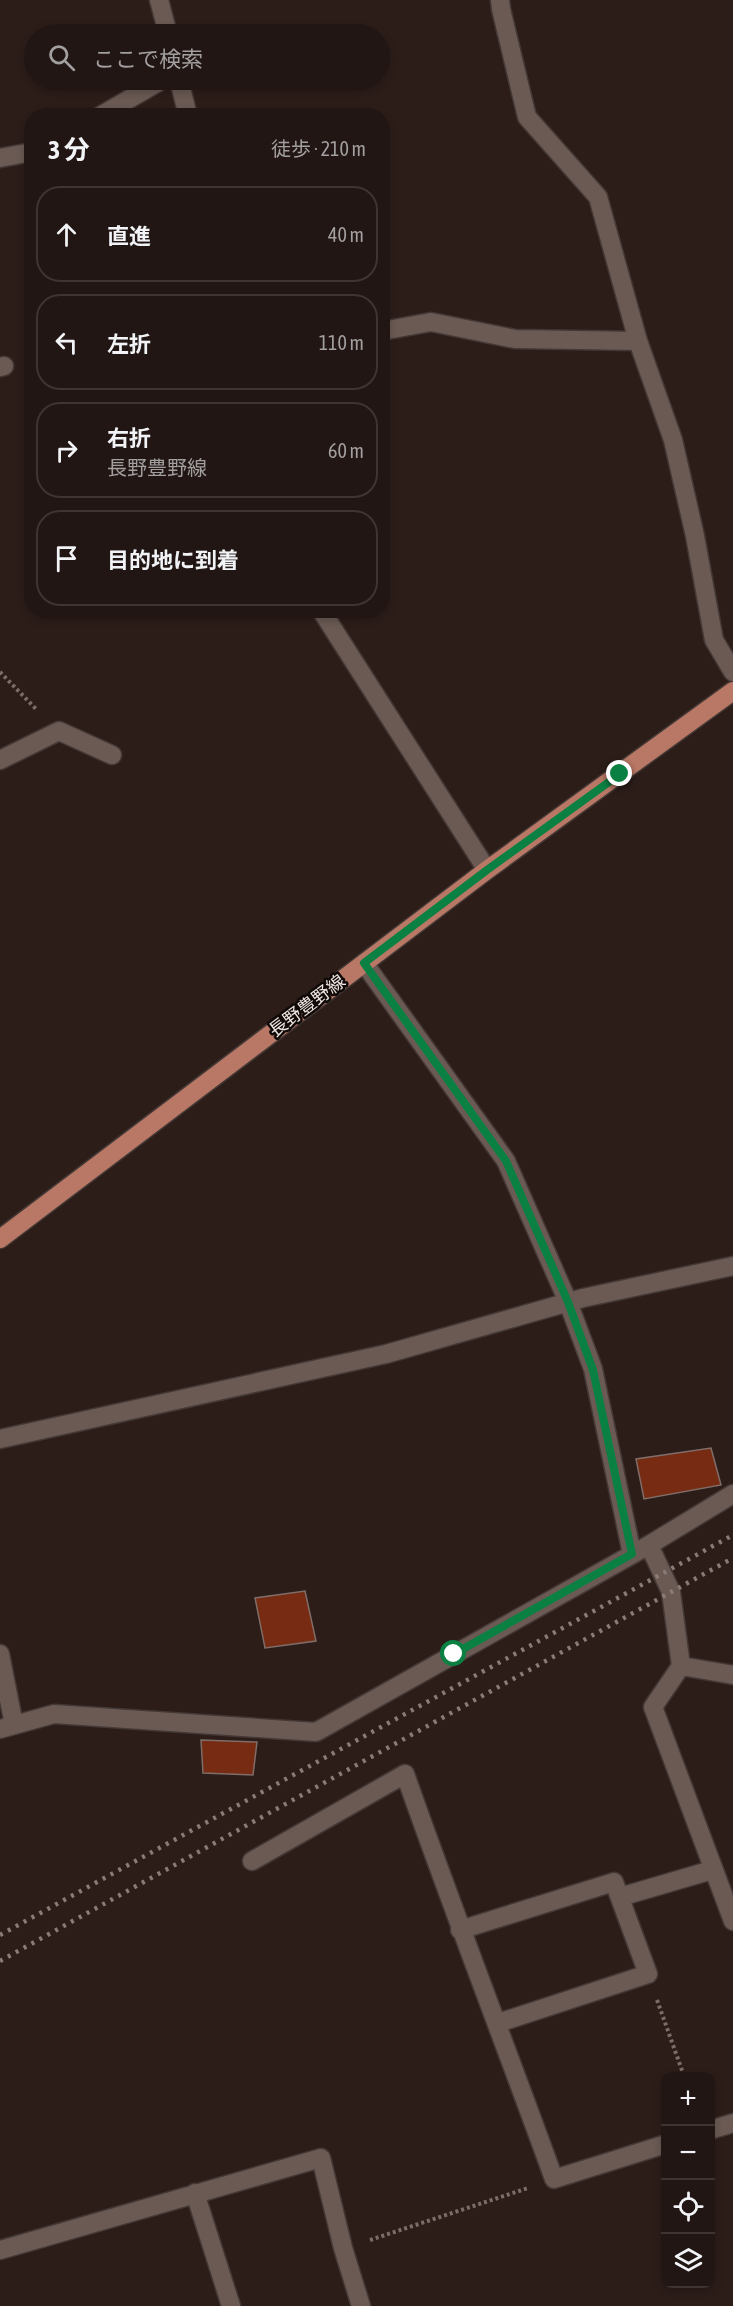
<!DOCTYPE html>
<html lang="ja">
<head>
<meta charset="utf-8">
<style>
	body { margin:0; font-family:"Asap Condensed","Noto Sans JP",sans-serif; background:#2d2321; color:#f1f3f6 }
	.controls { position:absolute; right:18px; bottom:18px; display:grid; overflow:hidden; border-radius:12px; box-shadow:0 3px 9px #0003 }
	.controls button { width:54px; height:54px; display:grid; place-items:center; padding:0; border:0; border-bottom:2px solid #3e3533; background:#211613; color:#f1f3f6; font:30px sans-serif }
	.stop { position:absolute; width:18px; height:18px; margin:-14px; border:4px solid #0b8043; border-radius:50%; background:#fff }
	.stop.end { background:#0b8043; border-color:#fff; box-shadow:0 2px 6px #0008 }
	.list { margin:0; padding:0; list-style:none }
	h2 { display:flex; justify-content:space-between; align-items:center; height:78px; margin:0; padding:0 24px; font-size:26px }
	h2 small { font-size:20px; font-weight:400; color:#a29fa0 }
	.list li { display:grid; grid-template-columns:39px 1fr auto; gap:18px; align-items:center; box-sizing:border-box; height:96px; margin:0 12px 12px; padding:0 12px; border:2px solid #3e3533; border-radius:24px }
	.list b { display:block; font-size:22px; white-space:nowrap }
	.list p { margin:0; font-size:20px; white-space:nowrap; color:#a29fa0 }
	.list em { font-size:20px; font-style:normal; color:#a29fa0 }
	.icon { flex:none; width:33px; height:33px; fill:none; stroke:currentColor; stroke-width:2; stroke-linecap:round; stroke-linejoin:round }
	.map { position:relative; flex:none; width:733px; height:2306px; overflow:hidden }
	.search { position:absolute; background:#211613; box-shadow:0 3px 9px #0003; left:24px; top:24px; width:366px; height:66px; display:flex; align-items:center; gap:15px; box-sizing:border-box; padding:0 21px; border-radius:33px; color:#a29fa0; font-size:22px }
	.panel { position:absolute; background:#211613; box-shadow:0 3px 9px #0003; left:24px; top:108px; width:366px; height:510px; border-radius:24px }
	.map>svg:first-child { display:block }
	.building { fill:#772b13; stroke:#7f6d68; stroke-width:1.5 }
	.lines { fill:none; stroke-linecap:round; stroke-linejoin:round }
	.minor-casing { stroke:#433835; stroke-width:21 }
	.major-casing { stroke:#433835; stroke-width:21 }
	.path { stroke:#7b6e6a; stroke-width:4; stroke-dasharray:3 3; stroke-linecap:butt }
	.minor { stroke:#6b5a54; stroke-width:18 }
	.major { stroke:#b97865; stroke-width:18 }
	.rail { stroke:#897c78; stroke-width:4.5; stroke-dasharray:3 6; stroke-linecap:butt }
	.route { stroke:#0b8043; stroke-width:8 }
	.labels { text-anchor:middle; stroke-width:5; stroke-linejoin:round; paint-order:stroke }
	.street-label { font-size:18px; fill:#efe5e1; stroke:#0f0907 }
</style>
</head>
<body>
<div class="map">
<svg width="733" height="2306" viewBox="0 0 733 2306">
	<rect width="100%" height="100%" fill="#2c1d19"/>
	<!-- building -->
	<path class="building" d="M711,1448L721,1485L644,1499L636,1459Z
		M305,1591L316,1641L265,1648L255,1598Z
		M201,1740L257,1742L253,1775L203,1773Z"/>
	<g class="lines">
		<defs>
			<path id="minor" d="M159,0L168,34
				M500,0L501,9L527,117L598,197L638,341L673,440L695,536L714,640L733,672
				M179,80L188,116
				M100,116L162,80
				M0,158L32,152
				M382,331L431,322L515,339L638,341
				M0,367L4,366
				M321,610L487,870
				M0,760L59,731L112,755
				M364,963L506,1161L568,1302L593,1369L632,1554
				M0,1439L386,1354L583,1298L733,1266
				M649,1545L671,1592L681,1666
				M0,1654L14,1725
				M733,1675L681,1666L653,1707L733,1921
				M0,1729L54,1714L316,1732L649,1545L733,1494
				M252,1861L405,1774C453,1910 505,2044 554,2179L666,2144
				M620,1897L712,1870
				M460,1930L614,1882L648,1974L498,2023
				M710,2130L733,2123
				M195,2193L231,2306
				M0,2250L321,2158L343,2248L361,2306"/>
			<path id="major" d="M0,1239L487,870L733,691"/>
		</defs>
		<!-- minor casing -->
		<use href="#minor" class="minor-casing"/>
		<!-- major casing -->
		<use href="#major" class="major-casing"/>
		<!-- path -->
		<path class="path" d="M0,672L37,710
			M657,2000L684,2076
			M370,2240L528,2188"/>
		<!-- minor -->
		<use href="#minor" class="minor"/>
		<!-- major -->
		<use href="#major" class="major"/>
		<!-- rail -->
		<path class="rail" d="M0,1935L733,1535
			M0,1961L733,1558"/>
	</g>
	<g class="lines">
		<!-- route -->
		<path class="route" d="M454,1654L632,1554L593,1370L568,1302L506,1161L364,963L487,870L620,774"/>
	</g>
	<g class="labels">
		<!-- street labels -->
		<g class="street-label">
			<text transform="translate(307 1006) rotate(-37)" y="6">長野豊野線</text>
		</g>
	</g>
</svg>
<div class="controls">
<button>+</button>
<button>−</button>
<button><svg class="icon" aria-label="locate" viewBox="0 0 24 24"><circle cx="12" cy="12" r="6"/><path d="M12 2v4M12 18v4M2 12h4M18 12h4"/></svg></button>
<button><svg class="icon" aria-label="layers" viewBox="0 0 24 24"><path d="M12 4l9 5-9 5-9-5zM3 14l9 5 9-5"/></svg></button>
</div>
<div class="stop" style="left:454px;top:1654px"></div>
<div class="stop end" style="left:620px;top:774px"></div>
<div class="search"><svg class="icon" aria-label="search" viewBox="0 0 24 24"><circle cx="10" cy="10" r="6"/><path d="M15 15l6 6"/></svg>ここで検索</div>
<section class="panel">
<h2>3 分<small>徒歩 · 210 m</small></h2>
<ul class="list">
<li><svg class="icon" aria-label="ahead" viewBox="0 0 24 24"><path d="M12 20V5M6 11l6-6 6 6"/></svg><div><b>直進</b></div><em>40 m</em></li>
<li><svg class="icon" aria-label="left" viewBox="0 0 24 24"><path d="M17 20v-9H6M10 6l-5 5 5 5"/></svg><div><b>左折</b></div><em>110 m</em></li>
<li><svg class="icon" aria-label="right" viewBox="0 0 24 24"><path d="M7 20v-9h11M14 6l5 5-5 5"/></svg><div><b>右折</b><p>長野豊野線</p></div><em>60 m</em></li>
<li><svg class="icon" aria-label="arrive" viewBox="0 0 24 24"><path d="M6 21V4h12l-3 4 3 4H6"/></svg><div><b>目的地に到着</b></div></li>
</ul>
</section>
</div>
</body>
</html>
